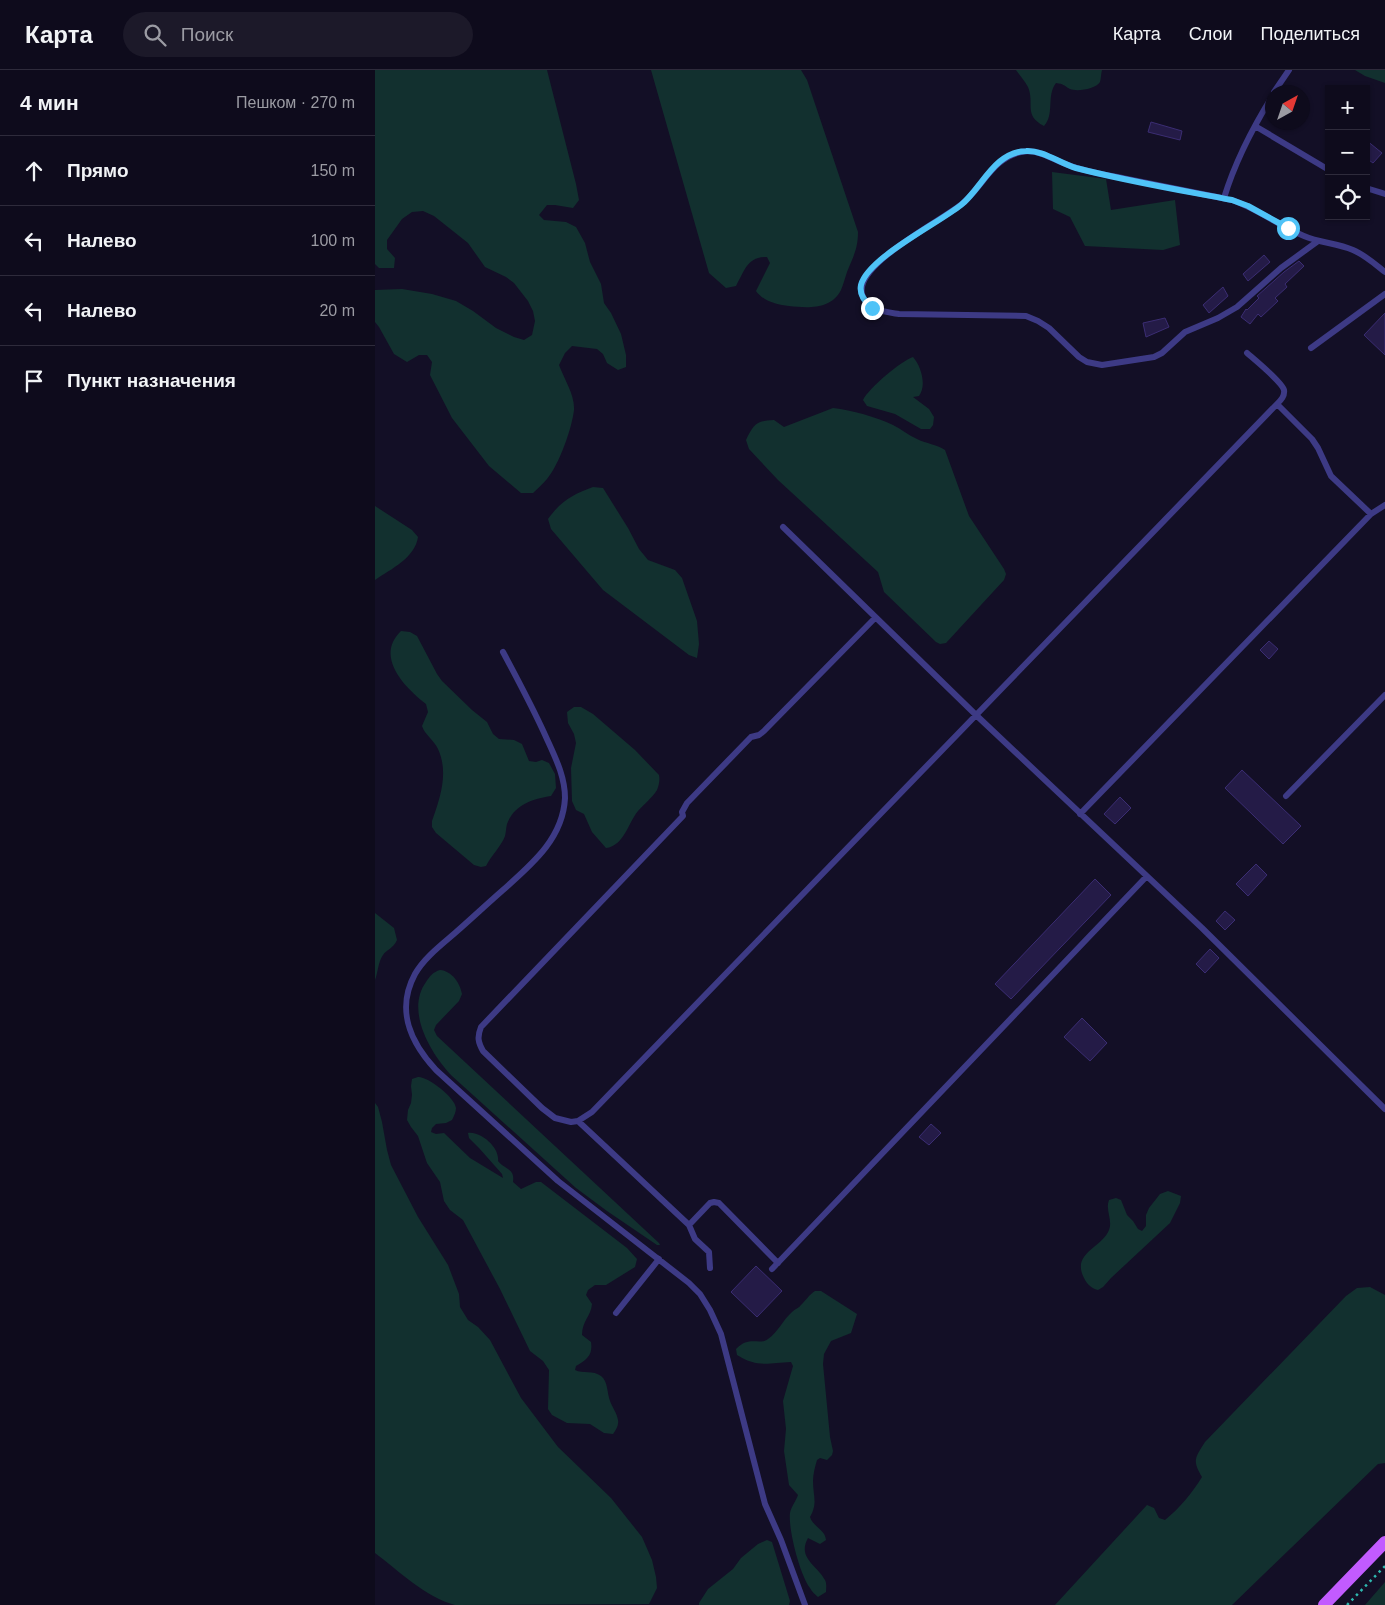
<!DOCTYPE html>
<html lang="ru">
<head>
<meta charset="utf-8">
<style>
	body { margin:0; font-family:Helvetica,sans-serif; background:#1c1929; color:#f1f3f6 }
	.controls { position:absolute; right:15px; top:15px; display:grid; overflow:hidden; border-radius:0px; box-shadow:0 1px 4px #0004 }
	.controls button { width:45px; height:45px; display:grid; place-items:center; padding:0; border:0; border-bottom:1px solid #2e2b3b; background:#0e0b1c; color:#f1f3f6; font:25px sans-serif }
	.compass { position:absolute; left:890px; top:15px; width:45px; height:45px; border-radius:50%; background:#0e0b1c; box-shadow:0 1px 4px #0004; rotate:40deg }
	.stop { position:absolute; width:15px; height:15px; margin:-11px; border:4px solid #4fc3f7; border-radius:50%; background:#fff }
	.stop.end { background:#4fc3f7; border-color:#fff; box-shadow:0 1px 5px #0008 }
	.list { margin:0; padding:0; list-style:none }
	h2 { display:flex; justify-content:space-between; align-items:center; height:65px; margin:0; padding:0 20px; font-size:21px }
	h2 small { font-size:16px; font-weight:400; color:#9b9ba3 }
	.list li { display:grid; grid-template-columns:32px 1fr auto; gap:15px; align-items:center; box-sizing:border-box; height:70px; padding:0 20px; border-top:1px solid #2e2b3b }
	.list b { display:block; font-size:19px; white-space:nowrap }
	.list em { font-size:16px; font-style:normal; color:#9b9ba3 }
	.icon { flex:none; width:28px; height:28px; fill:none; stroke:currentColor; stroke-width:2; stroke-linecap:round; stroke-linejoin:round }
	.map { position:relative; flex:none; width:1010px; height:1535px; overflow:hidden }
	header { display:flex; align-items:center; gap:30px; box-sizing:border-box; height:70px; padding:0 25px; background:#0e0b1c; border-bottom:1px solid #2e2b3b }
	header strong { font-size:24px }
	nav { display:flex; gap:28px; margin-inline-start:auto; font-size:18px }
	.search { width:350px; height:45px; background:#1c1929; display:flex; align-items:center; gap:12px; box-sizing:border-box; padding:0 18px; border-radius:28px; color:#9b9ba3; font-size:19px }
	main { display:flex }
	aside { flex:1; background:#0e0b1c }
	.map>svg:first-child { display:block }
	.green { fill:#12302f }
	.building { fill:#241b47; stroke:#3b2d73 }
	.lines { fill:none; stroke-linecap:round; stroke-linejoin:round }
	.path { stroke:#2fb8b0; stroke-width:2.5; stroke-dasharray:2.5 4; stroke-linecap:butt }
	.service { stroke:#3d3a85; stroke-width:6 }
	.primary { stroke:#c25bff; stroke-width:12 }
	.route { stroke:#4fc3f7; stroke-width:6 }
</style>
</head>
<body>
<header>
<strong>Карта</strong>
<div class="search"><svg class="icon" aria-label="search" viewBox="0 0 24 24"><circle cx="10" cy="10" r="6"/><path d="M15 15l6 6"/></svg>Поиск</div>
<nav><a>Карта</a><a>Слои</a><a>Поделиться</a></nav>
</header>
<main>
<aside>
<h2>4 мин<small>Пешком · 270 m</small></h2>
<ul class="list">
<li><svg class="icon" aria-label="ahead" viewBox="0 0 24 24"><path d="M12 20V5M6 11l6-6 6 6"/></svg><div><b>Прямо</b></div><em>150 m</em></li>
<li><svg class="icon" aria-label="left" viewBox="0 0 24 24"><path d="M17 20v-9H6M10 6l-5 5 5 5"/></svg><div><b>Налево</b></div><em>100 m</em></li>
<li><svg class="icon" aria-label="left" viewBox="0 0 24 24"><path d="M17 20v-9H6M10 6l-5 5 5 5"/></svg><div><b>Налево</b></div><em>20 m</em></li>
<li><svg class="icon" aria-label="arrive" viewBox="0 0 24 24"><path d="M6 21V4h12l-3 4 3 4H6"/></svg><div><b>Пункт назначения</b></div></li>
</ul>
</aside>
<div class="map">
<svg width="1010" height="1535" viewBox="0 0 1010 1535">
	<rect width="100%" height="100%" fill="#130f26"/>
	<!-- green -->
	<path class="green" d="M0,0H172L201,114L204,130L198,138L180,135H172L164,145L169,150L191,152L201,157L210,173L215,192L226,214L229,233L236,243L246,264L251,285V297L243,300L232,293L228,284L222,279L197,276L190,283L184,295C189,309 200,325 199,340C197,358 184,395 172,409C168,414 163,418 158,423H146L114,396L77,348L55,305L57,292L52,285H44L32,292L19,284L4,257L0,252V220L27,219L57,224L81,231L98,241L121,258L139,267L149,270L157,265L160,251L158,241L153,231L139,213L131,207L110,197L93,173L59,146L48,141L37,142L27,149L12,170V179L20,188L19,198H4L0,194Z
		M276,0H426L432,10L483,162C483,179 478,187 472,202C470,208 468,215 466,220C456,240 432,238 414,236C402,235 388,231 381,221L395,193L392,187C372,187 370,200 361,216L351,218L334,203Z
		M641,0H727C726,3 726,9 725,12C721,19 702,22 695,19C688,15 689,14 681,13C671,26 680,44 669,56C648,45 660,34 653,17C650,11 645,6 641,0Z
		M980,0H1010V13L990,6Z
		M677,102L731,109L736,140L800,130L805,175L788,180L710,176L695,147L678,139Z
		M538,287C546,296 552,315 544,326L538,327L554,339L559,347L558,355L555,359H546L520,344L492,336L488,330C494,318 526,291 538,287Z
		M458,338C477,340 501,347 518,355C526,359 533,365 542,369C552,374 561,374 570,380L594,446L629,499L631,504L629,510L571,573L565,574L561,572L509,522L503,502L403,410L374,379L371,370C379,354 381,351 399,350L409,357Z
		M218,417L228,418L253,458L264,479L273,490L300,500L307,508L322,551L324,574L322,588L314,585L228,520L176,459L173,449C185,432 198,424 218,417Z
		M0,436L37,460L43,467C40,488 16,499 0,510Z
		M26,561L35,562L42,566L62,604L67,611L97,640L112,652L118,664L124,669L139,670L147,674L154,691L161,692L167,690L174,693L180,704L181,718L176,726C157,729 139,735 132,754C131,758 131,762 130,766C127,775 116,786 111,796L106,797L99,795L61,763L57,757V751C65,728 74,703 63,679C59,670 50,665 47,656L53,642L51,634C28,616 0,586 26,561Z
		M199,637H206L218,644L260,680L284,705C285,710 284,715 282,720C277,728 269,734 263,741C253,753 249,776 231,778L217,762L209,744L201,740L197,731L196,698L201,673L199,664L193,653L192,642Z
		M0,843L19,858L22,870C18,879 12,879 8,885C3,892 3,902 0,910Z
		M65,900C77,901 85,913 87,924L84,931L61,955L59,960L62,966L284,1173L285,1175H282L232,1141L201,1118L77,1006C56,984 30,941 51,912C55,906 58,902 65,900Z
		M43,1007C52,1006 80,1027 81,1038C81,1042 79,1046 77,1050L71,1053L61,1054L57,1058L56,1062L61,1064L69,1063L95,1088L128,1108L127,1104L104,1078L94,1068L93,1063C106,1061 125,1078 123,1091C130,1100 140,1098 138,1112L146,1119L161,1112H166L252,1178L262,1189L260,1197L231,1215H220L213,1220L211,1225L217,1234C216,1246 207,1251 207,1265L216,1272C218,1285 212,1290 201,1296L200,1300C208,1304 218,1300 226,1306C233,1311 232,1323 235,1331C237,1337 242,1343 243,1350C244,1355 241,1360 238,1364L229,1363L215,1354L192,1353L177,1345L173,1339L174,1300L168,1291L155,1281L125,1219L88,1150L75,1140L69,1131L65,1112L52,1093L43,1066L36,1057L32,1050L33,1040L36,1033L37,1025L36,1016L37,1009Z
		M0,1033L3,1037L7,1052L12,1080L16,1095L43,1147L73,1195L84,1224L85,1237L93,1250L103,1257L115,1270L146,1328L183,1377L236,1428L267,1467L277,1490L281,1507L282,1518L274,1534L80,1535C50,1527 24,1501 0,1483Z
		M793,1121L806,1126L805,1133L795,1153L736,1208L728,1217L723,1220C716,1218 712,1214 709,1208C696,1183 727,1178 734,1160C738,1150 730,1140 734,1130L741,1128L746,1130L752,1145L758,1151L763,1159L767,1161L771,1156V1145L774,1138L785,1124Z
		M995,1217L1010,1225V1393L1003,1394L857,1535H680L772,1435L779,1438L784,1448L790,1450C805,1438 817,1423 827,1407C817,1390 820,1388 830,1372L971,1226L982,1218Z
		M440,1221H446L482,1244L476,1263L456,1271L449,1284L448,1294L455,1367L458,1381L457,1385L452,1390L445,1388L442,1390C440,1397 438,1404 438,1411C438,1426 443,1433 435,1447C438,1457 450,1459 451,1470L445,1474L433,1468C422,1488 442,1495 450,1510C452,1514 451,1518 451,1522L443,1527C440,1524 437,1522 435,1518C425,1505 413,1459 415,1443C416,1437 421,1431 423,1425L414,1415L409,1381L411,1359L408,1331L418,1296L416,1292C393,1293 383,1298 362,1285L361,1279C375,1265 384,1276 393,1269C403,1262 408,1250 417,1242C420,1239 424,1238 426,1235C431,1230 434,1225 440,1221Z
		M392,1470L397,1472L415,1531L414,1535H324V1533L333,1519L358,1499L366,1488L383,1474Z
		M1010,1512V1535H990Z"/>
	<!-- building -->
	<path class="building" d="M776,52L807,61L805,70L773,62Z
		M991,70L1007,83L998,93L991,88Z
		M889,185L895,192L873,211L868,204Z
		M924,191L929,196L910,214L912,217L900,228L903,231L886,247L883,244L875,254L866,247L871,239L872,240L884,228L882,226L909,202Z
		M848,217L853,226L834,243L828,235Z
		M1010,243V285L989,265Z
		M790,248L794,257L771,267L768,253Z
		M894,571L903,579L894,589L885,580Z
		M867,700L926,756L908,774L850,718Z
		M745,727L756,738L740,754L729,744Z
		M881,794L892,805L873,826L861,814Z
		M720,809L736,825L636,929L620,914Z
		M850,841L860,850L850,860L841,851Z
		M835,879L844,888L830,903L821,894Z
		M707,948L732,973L715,991L689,967Z
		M556,1054L566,1063L554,1075L544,1067Z
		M381,1196L407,1221L382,1247L356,1222Z"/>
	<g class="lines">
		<!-- path -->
		<path class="path" d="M972,1535L1010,1496"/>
		<!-- service -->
		<path class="service" d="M899,22L914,0
			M880,56L954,100
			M991,118L1010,124
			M849,128C860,92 878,57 898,25
			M943,171L906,198L862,237L843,248L810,262L787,283L779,287L727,295L712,292L704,287L674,258L663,251L651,246L524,244C511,242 494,241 488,227C474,196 567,151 588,133C608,116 618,88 646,82C663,78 678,90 693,95C712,102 733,105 752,109C787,116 822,123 857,130C883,139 904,156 929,166C945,173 962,173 978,180C990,185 1000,194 1010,202
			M936,278L1010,224
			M872,283C880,290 907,312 909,320C910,326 906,330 902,334L937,369L943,378L956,406L996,444L1010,435
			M408,457L601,645L827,858L1010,1039
			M500,548L389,661L384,665L376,667L312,733L307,742L308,746L106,957C102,967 103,972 108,981L167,1038L180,1048L196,1052L203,1051L217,1042L902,334
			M128,582C143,610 158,638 171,667C180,687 190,706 190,728C188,769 156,795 128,820C112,834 96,849 80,863C66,875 49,888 40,904C20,941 36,973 61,1000L183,1111L314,1213L325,1224L335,1240L346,1264L390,1434L406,1470L430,1535
			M911,726L1010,625
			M705,744L996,444
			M203,1051L314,1155L335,1133L339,1132L344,1133L403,1193
			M314,1155L320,1169L334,1182L335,1198
			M397,1199L771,807
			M241,1243L284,1189"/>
		<!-- primary -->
		<path class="primary" d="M949,1535L1010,1472"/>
	</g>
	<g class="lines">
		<!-- route -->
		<path class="route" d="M497,238C490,231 484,225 486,215C493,188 562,154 586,135C607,118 619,82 651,81C668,80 684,93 701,98C751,111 805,120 857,130L873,136L913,158"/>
	</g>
</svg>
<div class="controls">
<button>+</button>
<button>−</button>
<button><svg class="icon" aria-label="locate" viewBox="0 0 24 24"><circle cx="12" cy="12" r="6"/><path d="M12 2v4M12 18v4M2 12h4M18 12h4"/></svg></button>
</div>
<svg class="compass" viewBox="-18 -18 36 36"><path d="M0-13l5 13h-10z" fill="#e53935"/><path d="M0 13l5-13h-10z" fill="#9b9ba3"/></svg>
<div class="stop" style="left:913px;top:158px"></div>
<div class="stop end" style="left:497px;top:238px"></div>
</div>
</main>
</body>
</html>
